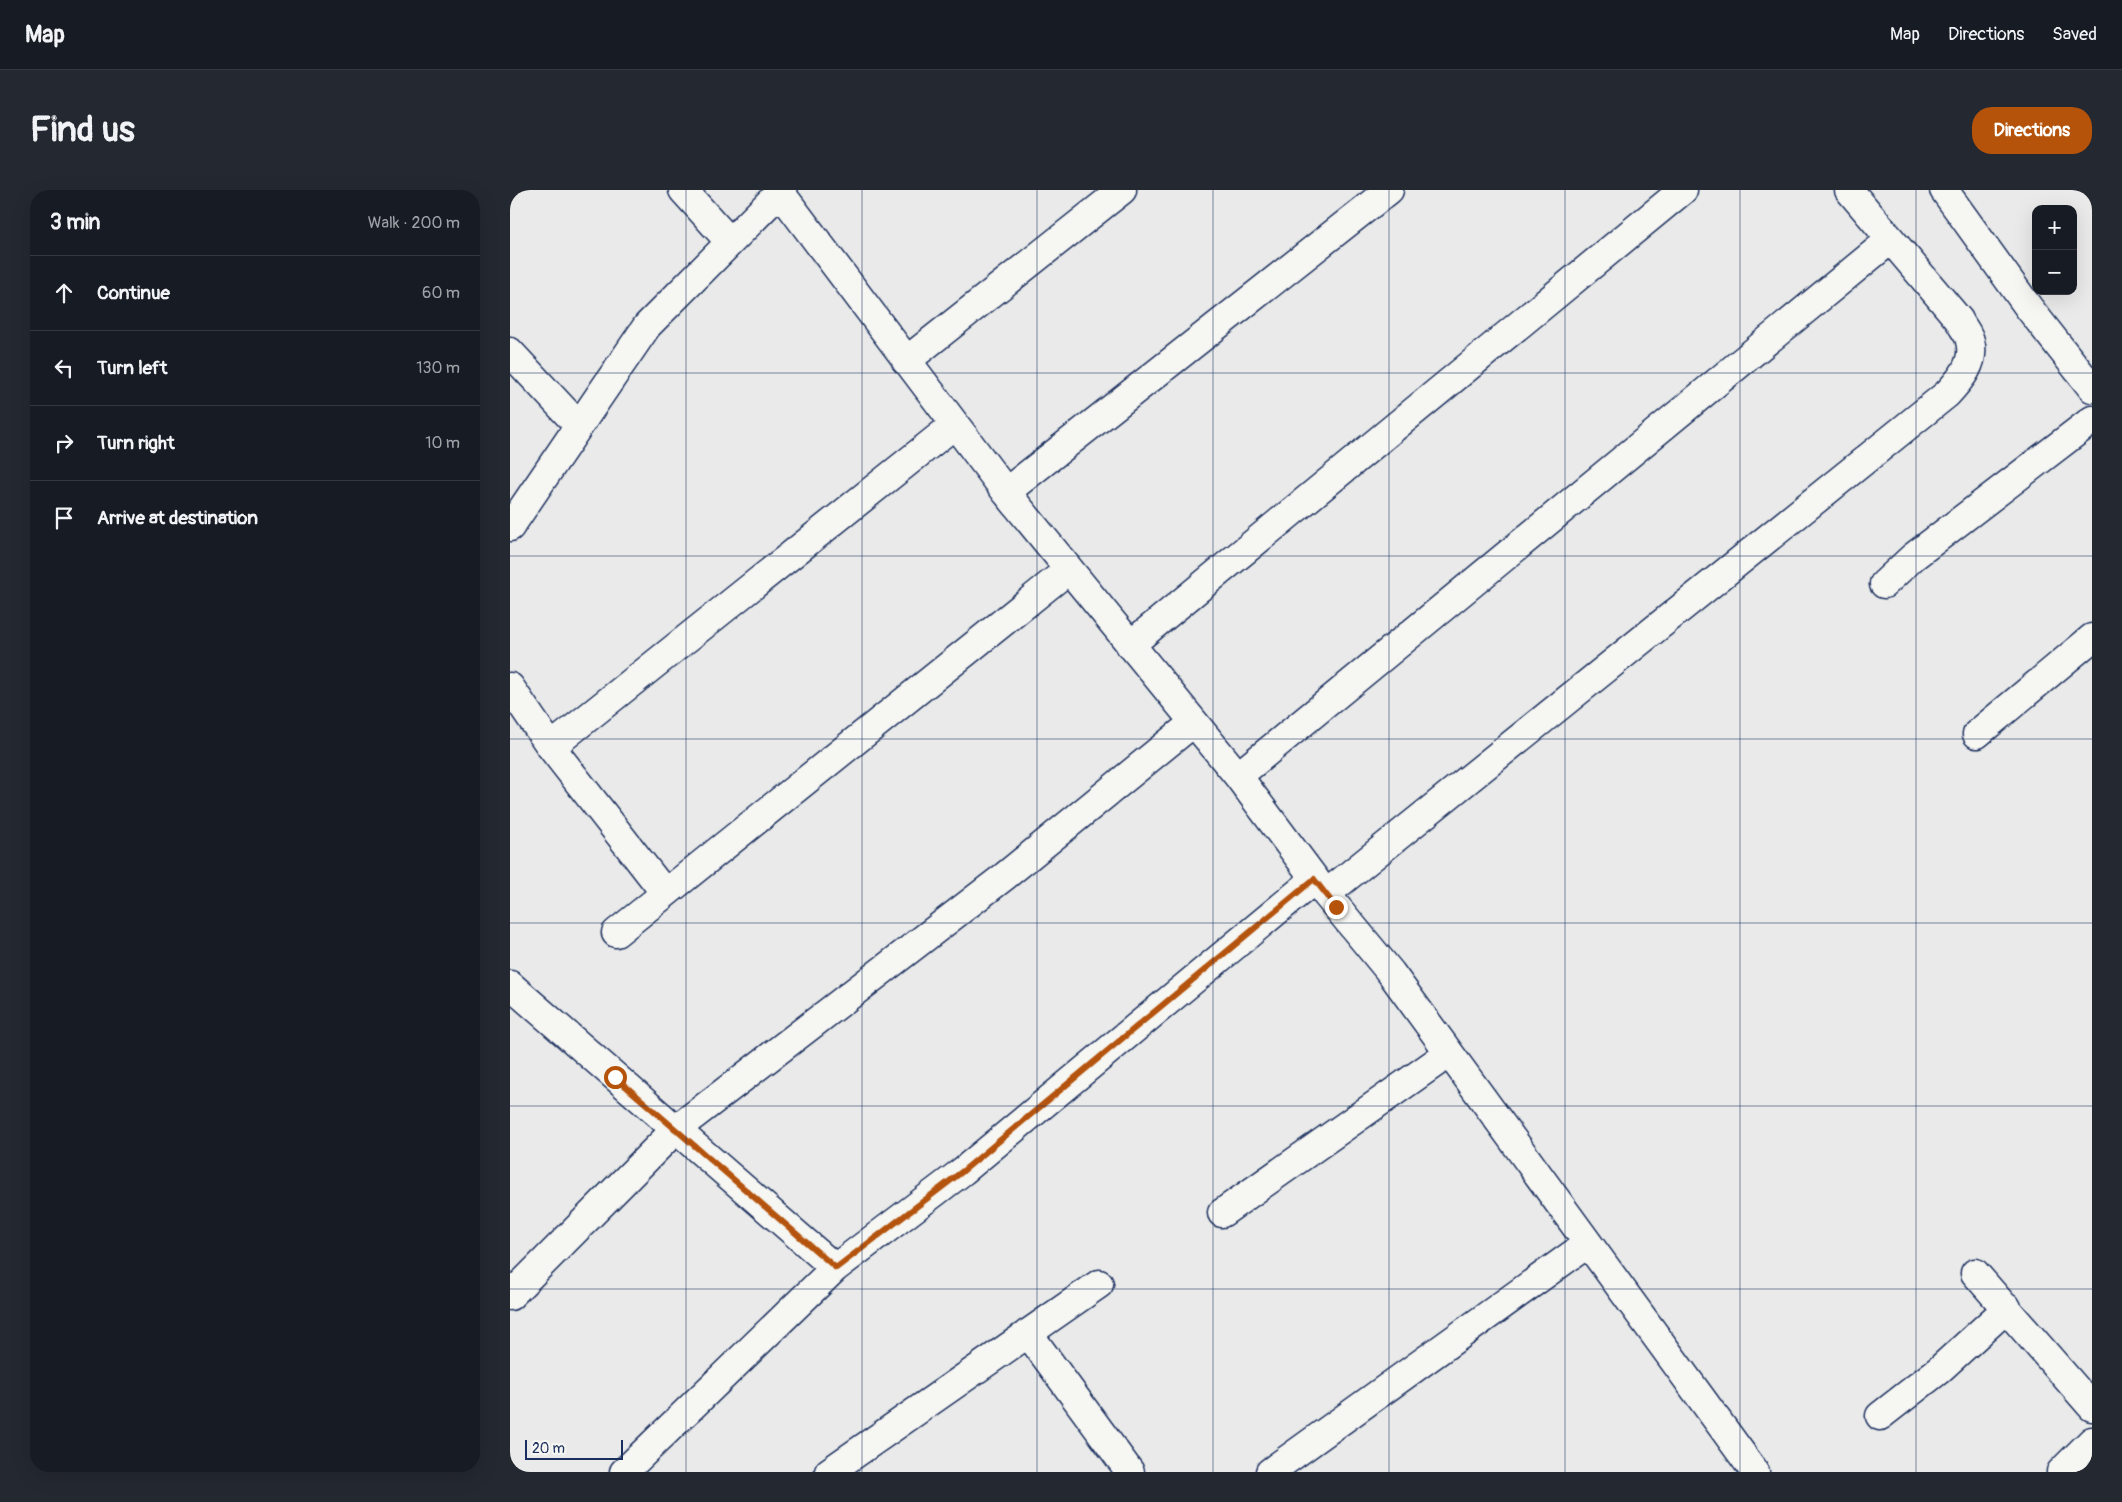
<!DOCTYPE html>
<html lang="en">
<head>
<meta charset="utf-8">
<style>
	body { margin:0; font-family:Pangolin,sans-serif; background:#242831; color:#f1f3f6 }
	.controls { position:absolute; right:15px; top:15px; display:grid; overflow:hidden; border-radius:10px; box-shadow:0 5px 20px #0002 }
	.controls button { width:45px; height:45px; display:grid; place-items:center; padding:0; border:0; border-bottom:1px solid #363941; background:#171b24; color:#f1f3f6; font:25px sans-serif }
	.scale { position:absolute; left:15px; bottom:12px; width:98px; box-sizing:border-box; padding-left:5px; border:2px solid #1b2f5e; border-top:0; font-size:14px; line-height:18px; white-space:nowrap; color:#1b2f5e; -webkit-text-stroke:4px #f6f6f2; paint-order:stroke }
	.stop { position:absolute; width:15px; height:15px; margin:-11px; border:4px solid #b45309; border-radius:50%; background:#fff }
	.stop.end { background:#b45309; border-color:#fff; box-shadow:0 1px 5px #0008 }
	.list { margin:0; padding:0; list-style:none }
	h2 { display:flex; justify-content:space-between; align-items:center; height:65px; margin:0; padding:0 20px; font-size:21px }
	h2 small { font-size:16px; font-weight:400; color:#9ea1a6 }
	.list li { display:grid; grid-template-columns:32px 1fr auto; gap:15px; align-items:center; box-sizing:border-box; height:75px; padding:0 20px; border-top:1px solid #363941 }
	.list b { display:block; font-size:19px; white-space:nowrap }
	.list em { font-size:16px; font-style:normal; color:#9ea1a6 }
	.icon { flex:none; width:28px; height:28px; fill:none; stroke:currentColor; stroke-width:2; stroke-linecap:round; stroke-linejoin:round }
	.map { position:relative; flex:none; width:1582px; height:1282px; overflow:hidden; border-radius:20px }
	header { display:flex; align-items:center; gap:30px; box-sizing:border-box; height:70px; padding:0 25px; background:#171b24; border-bottom:1px solid #363941 }
	header strong { font-size:24px }
	nav { display:flex; gap:28px; margin-inline-start:auto; font-size:18px }
	.intro { display:flex; align-items:center; justify-content:space-between; box-sizing:border-box; height:120px; padding:0 30px }
	h1 { margin:0; font-size:35px }
	.button { padding:12px 22px; border-radius:20px; background:#b45309; color:#fff; font-size:18px; font-weight:700 }
	main { display:flex; gap:30px; padding:0 30px }
	aside { flex:1; background:#171b24; border-radius:20px; box-shadow:0 5px 20px #0002 }
	.map>svg:first-child { display:block }
	.lines { fill:none; stroke-linecap:round; stroke-linejoin:round }
	.minor-casing { stroke:#1b2f5e; stroke-width:31 }
	.minor { stroke:#f6f6f2; stroke-width:28 }
	.route { stroke:#b45309; stroke-width:6 }
	.grid { fill:none; stroke:#1b2f5e; stroke-width:1; stroke-opacity:0.55 }
</style>
</head>
<body>
<header>
<strong>Map</strong>
<nav><a>Map</a><a>Directions</a><a>Saved</a></nav>
</header>
<div class="intro"><h1>Find us</h1><a class="button">Directions</a></div>
<main>
<aside>
<h2>3 min<small>Walk · 200 m</small></h2>
<ul class="list">
<li><svg class="icon" aria-label="ahead" viewBox="0 0 24 24"><path d="M12 20V5M6 11l6-6 6 6"/></svg><div><b>Continue</b></div><em>60 m</em></li>
<li><svg class="icon" aria-label="left" viewBox="0 0 24 24"><path d="M17 20v-9H6M10 6l-5 5 5 5"/></svg><div><b>Turn left</b></div><em>130 m</em></li>
<li><svg class="icon" aria-label="right" viewBox="0 0 24 24"><path d="M7 20v-9h11M14 6l5 5-5 5"/></svg><div><b>Turn right</b></div><em>10 m</em></li>
<li><svg class="icon" aria-label="arrive" viewBox="0 0 24 24"><path d="M6 21V4h12l-3 4 3 4H6"/></svg><div><b>Arrive at destination</b></div></li>
</ul>
</aside>
<div class="map">
<svg width="1582" height="1282" viewBox="0 0 1582 1282">
	<rect width="100%" height="100%" fill="#e9eae9"/>
	<filter id="ink" filterUnits="userSpaceOnUse"><feTurbulence type="fractalNoise" baseFrequency=".02" numOctaves="2"/><feDisplacementMap in="SourceGraphic" scale="10" xChannelSelector="R" yChannelSelector="G"/><feConvolveMatrix kernelMatrix="1 2 1 2 8 2 1 2 1" color-interpolation-filters="sRGB"/></filter>
	<g filter="url(#ink)">
		<g class="lines">
			<defs>
				<path id="minor" d="M173,0L220,52
					M1434,0L1519,118L1582,198
					M270,2L496,302L728,586L816,704L881,783L1245,1282
					M0,162L69,236
					M396,171L612,0
					M496,302L879,0
					M0,337L137,136L272,0
					M1374,394L1403,367L1582,230
					M620,455L1173,0
					M0,497L41,557L155,703
					M1467,544L1582,448
					M41,557L444,235
					M728,586L1380,50
					M816,704L1437,204C1450,190 1466,173 1460,151C1459,144 1452,137 1449,130L1339,0
					M106,743L558,380
					M0,795L325,1078
					M712,1023L939,863
					M1465,1083L1582,1217
					M0,1106L165,940L495,686L683,533
					M518,1143L620,1282
					M1370,1226L1429,1180L1497,1118
					M114,1282L325,1078L453,981L805,689
					M319,1282L589,1094
					M760,1282L1077,1054
					M1551,1282L1582,1251"/>
			</defs>
			<!-- minor casing -->
			<use href="#minor" class="minor-casing"/>
			<!-- minor -->
			<use href="#minor" class="minor"/>
		</g>
	</g>
	<g class="lines" filter="url(#ink)">
		<!-- route -->
		<path class="route" d="M105,887L326,1078L453,981L804,689L826,717"/>
	</g>
	<!-- grid -->
	<path class="grid" d="M176,0V1282M352,0V1282M527,0V1282M703,0V1282M879,0V1282M1055,0V1282M1230,0V1282M1406,0V1282M0,183H1582M0,366H1582M0,549H1582M0,733H1582M0,916H1582M0,1099H1582"/>
</svg>
<div class="controls">
<button>+</button>
<button>−</button>
</div>
<div class="scale">20 m</div>
<div class="stop" style="left:105px;top:887px"></div>
<div class="stop end" style="left:826px;top:717px"></div>
</div>
</main>
</body>
</html>
